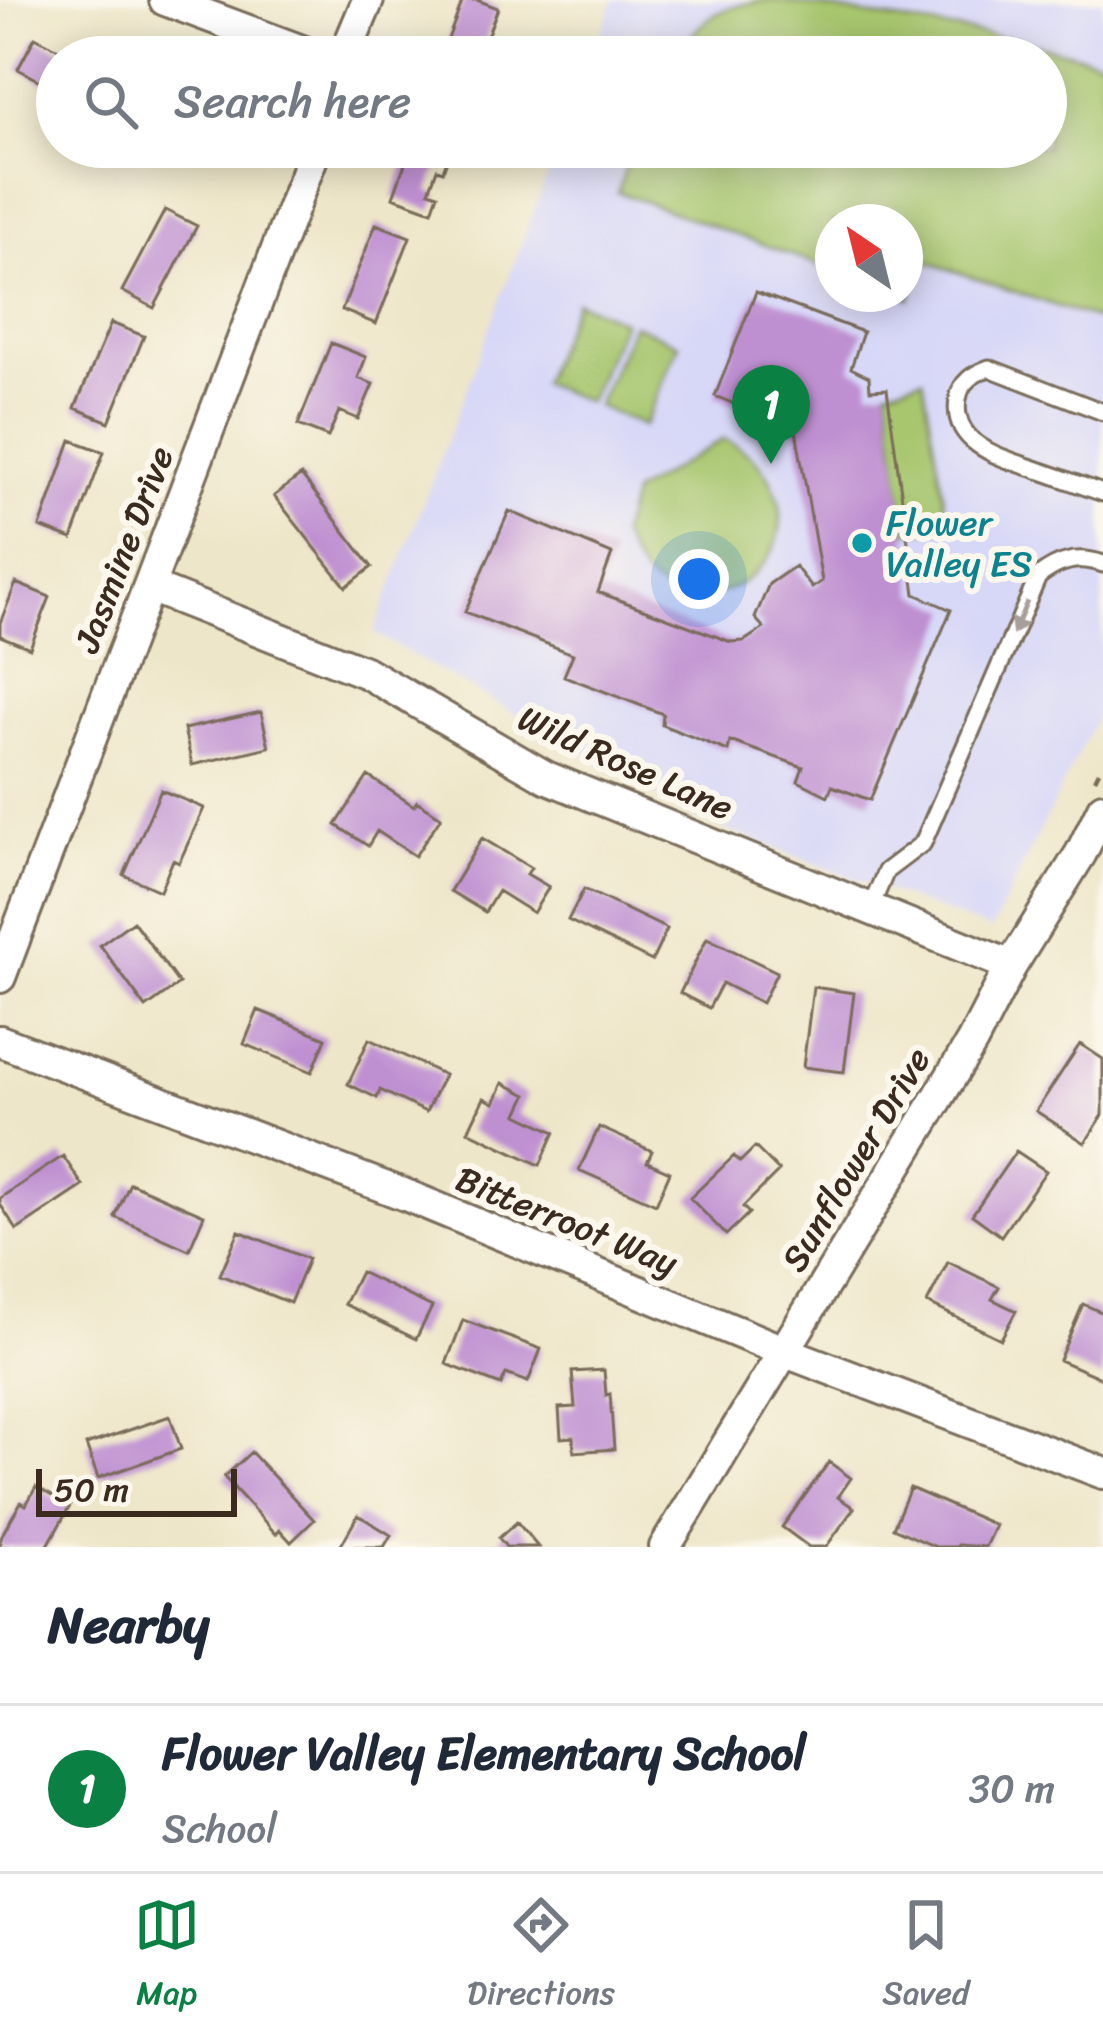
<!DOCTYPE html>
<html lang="en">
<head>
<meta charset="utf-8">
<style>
	body { margin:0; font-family:Sriracha,sans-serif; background:#f2f2f3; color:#1f2937 }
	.compass { position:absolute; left:815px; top:204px; width:108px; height:108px; border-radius:50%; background:#fff; box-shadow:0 6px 30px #0003; rotate:325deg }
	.scale { position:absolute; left:36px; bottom:30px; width:201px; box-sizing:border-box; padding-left:12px; border:6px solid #3b2a1e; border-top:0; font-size:33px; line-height:42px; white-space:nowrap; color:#3b2a1e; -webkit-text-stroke:9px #fbf7ec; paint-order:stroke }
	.you { position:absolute; left:699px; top:579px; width:42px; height:42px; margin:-30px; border:9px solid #fff; border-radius:50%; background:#1a73e8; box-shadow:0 0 0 18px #1a73e833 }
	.badge { display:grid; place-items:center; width:78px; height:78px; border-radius:50%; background:#0b8043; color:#fff; font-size:39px; font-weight:700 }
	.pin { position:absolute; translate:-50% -99px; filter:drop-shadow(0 3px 6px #0008) }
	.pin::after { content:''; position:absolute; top:63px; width:42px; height:36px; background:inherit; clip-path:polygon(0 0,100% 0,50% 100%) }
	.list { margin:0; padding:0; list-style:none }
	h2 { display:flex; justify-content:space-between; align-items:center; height:156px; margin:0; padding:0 48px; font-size:51px }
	h2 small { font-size:39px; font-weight:400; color:#747a83 }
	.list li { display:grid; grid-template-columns:78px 1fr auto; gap:36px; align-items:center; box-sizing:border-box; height:168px; padding:0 48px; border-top:3px solid #e0e1e3 }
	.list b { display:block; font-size:45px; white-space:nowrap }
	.list p { margin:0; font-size:39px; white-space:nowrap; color:#747a83 }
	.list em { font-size:39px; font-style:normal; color:#747a83 }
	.icon { flex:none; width:66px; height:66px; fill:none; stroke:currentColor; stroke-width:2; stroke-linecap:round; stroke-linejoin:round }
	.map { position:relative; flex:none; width:1103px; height:1547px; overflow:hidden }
	.search { position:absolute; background:#fff; box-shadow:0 6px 30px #0003; left:36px; right:36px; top:36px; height:132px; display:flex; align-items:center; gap:30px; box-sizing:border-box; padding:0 42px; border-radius:66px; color:#747a83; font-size:45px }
	.sheet { height:324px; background:#fff }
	nav { display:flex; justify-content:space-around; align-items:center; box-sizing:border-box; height:168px; border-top:3px solid #e0e1e3; background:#fff; font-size:33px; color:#747a83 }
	nav a { display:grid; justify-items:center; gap:6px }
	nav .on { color:#0b8043 }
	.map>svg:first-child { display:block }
	.built { fill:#d7d7f8; fill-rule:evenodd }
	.green { fill:#a7c66e; stroke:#717846; stroke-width:3 }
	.building { fill:#bf90d1 }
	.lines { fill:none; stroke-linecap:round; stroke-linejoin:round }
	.service-casing { stroke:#7a6c5a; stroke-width:21 }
	.minor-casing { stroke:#7a6c5a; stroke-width:36 }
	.path { stroke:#7a6c5a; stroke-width:4.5; stroke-dasharray:9 9; stroke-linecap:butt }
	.service { stroke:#fff; stroke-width:15 }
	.minor { stroke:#fff; stroke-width:30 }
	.oneway { fill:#a79f9a }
	.culture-dot { fill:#0f9aa8; stroke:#fbf7ec; stroke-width:4.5 }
	.labels { text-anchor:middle; stroke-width:12; stroke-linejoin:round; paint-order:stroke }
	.culture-label { font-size:36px; fill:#0d838f; stroke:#fbf7ec; text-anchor:start }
	.street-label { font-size:36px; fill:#3b2a1e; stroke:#fbf7ec }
</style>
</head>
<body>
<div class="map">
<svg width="1103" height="1547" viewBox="0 0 1103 1547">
	<rect width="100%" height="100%" fill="#fbf7ec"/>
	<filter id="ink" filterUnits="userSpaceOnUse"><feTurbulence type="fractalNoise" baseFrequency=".00833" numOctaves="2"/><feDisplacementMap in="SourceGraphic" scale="24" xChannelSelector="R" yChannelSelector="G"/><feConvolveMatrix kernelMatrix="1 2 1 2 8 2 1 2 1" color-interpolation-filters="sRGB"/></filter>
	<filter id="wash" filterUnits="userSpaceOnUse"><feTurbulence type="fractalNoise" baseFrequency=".004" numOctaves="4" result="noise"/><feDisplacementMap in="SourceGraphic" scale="48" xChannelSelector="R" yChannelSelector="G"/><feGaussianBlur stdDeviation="2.7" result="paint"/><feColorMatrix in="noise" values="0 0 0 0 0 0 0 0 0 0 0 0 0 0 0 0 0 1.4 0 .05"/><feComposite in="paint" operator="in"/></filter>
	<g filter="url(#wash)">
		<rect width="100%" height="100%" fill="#eee6c8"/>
		<!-- built -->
		<path class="built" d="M614,0H1103V704L991,930L698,819L374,633L558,147H1046V57H592ZM833,222H905V294H833Z"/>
		<!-- green -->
		<path class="green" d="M775,0L1023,41L1103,61V322L922,260L910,298L899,294H905V222H833V270L618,192L632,147H1046V57H675C704,14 723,4 775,0Z
			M576,301L623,321L588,402L541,383Z
			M633,324L679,344L644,426L597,406Z
			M923,378L949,526L906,532L887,389Z
			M724,439C749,451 764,463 775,490C804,558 720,621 658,587C639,577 628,553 620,535L633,493Z"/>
		<g id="blocks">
			<!-- building -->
			<path class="building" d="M463,0H477L498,8L479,57H441Z
				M35,37L74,57H57V90L18,69Z
				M411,147H452L443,171L437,169L429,191L438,194L432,211L393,197Z
				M165,210L197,226L154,308L122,291Z
				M376,224L410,237L376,324L342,310Z
				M756,292L863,332L851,368L869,377L870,390L887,389L915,594L951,610L870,800L832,786L828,796L798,781L803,767L730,741L728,751L662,725L663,714L564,676L573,654L465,612L509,511L612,554L598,592L731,642L744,641L764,628L755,618L769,584L795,566L812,588L822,581L796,430L715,396Z
				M111,323L144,336L109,422L75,408Z
				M331,343L366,357L358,378L373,384L358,419L339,411L328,437L298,425Z
				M71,440L104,452L72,539L40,527Z
				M301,475L372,567L346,587L274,496Z
				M16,583L50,597L30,648L0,636V623Z
				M261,712L269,747L192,765L184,729Z
				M368,776L414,806L417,801L441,817L415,856L377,831L368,846L336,825Z
				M161,790L204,808L179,863L173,860L160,891L124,875Z
				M482,838L531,868L527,874L549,887L533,913L498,891L485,912L450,891Z
				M584,889L667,929L652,961L568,920Z
				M133,921L179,984L146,1008L100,945Z
				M707,938L777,972L762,1003L722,983L709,1008L680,993Z
				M813,987L854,993L844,1072L803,1067Z
				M258,1010L326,1038L312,1072L244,1044Z
				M369,1039L444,1075L426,1112L380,1090L377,1098L348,1084Z
				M1080,1044L1103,1059V1115L1085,1143L1036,1111Z
				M503,1083L527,1095L518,1114L555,1132L540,1165L468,1131L484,1098L494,1103Z
				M599,1127L652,1151L647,1162L670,1172L656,1204L579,1170Z
				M755,1147L779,1171L743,1207L749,1213L726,1235L690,1198L734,1156L740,1162Z
				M1016,1151L1046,1171L1001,1236L972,1215Z
				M63,1156L83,1186L17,1230L0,1204V1198Z
				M130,1183L204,1215L189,1250L115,1217Z
				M239,1231L308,1259L290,1303L220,1275Z
				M948,1262L999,1287L992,1299L1016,1311L1001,1339L927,1303Z
				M360,1272L432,1307L416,1339L344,1304Z
				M1083,1304L1103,1313V1379L1059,1360Z
				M463,1320L541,1349L528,1382L506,1374L501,1385L446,1364Z
				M604,1370L606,1395L610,1394L614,1449L574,1452L573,1437L561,1438L559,1408L575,1407L572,1372Z
				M170,1416L181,1449L98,1478L86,1445Z
				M251,1452L314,1520L291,1542L280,1530L276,1534L224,1477Z
				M829,1462L851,1478L838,1497L854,1508L826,1547H809L782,1527Z
				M36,1487L70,1506L47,1547H0V1538L21,1502L26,1505Z
				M910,1488L995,1525L985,1547L958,1545L957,1547H936L893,1528Z
				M358,1515L391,1535L384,1547H340Z
				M517,1522L538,1547H506L499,1538Z"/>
		</g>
	</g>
	<g filter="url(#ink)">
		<use href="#blocks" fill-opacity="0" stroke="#7a6c5a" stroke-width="3"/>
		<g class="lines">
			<defs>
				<path id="service" d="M1103,412L989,368C973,374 961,381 958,399C950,447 1007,459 1041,471C1062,478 1082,486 1103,493
					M870,909L886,871L923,843L1038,577C1058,561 1078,555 1103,564"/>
				<path id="minor" d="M165,0L318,57
					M344,57L368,0
					M150,587L367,673L546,777L1011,966
					M0,977L316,147
					M0,1041L408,1196L783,1351L1103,1473
					M665,1547L972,1042L1011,966L1081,853L1103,808"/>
			</defs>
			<!-- service casing -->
			<use href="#service" class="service-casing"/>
			<!-- minor casing -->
			<use href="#minor" class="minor-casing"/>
			<!-- path -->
			<path class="path" d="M1095,779L1103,763"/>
			<!-- service -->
			<use href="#service" class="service"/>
			<!-- minor -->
			<use href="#minor" class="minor"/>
		</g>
		<!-- one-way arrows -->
		<defs><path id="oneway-solid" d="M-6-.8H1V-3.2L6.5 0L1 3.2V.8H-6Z" transform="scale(3)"/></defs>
		<use class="oneway" href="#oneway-solid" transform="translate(1020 618) rotate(113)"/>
	</g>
	<!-- markers -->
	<circle class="culture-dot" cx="862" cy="543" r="12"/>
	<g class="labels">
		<!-- culture labels -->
		<g class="culture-label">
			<text x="886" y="535">Flower<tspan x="886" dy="41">Valley ES</tspan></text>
		</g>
		<!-- street labels -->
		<g class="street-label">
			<text transform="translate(123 549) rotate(-69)" y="13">Jasmine Drive</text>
			<text transform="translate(626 762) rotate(24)" y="13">Wild Rose Lane</text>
			<text transform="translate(855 1159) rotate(-59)" y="13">Sunflower Drive</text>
			<text transform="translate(567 1220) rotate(22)" y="13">Bitterroot Way</text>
		</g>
	</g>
</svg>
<svg class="compass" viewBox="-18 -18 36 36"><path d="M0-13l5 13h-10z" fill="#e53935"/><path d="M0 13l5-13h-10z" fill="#747a83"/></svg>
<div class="scale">50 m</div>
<div class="you"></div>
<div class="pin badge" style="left:771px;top:464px">1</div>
<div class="search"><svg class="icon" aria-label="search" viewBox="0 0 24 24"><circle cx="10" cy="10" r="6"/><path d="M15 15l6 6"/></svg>Search here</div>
</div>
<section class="sheet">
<h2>Nearby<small></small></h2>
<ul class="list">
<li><span class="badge">1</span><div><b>Flower Valley Elementary School</b><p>School</p></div><em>30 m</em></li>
</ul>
</section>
<nav>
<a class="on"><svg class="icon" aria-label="map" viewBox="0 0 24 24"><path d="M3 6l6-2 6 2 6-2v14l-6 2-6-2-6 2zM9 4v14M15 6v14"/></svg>Map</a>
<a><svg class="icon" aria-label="directions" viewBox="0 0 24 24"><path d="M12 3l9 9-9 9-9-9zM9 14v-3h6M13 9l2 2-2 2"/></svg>Directions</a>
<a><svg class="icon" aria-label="saved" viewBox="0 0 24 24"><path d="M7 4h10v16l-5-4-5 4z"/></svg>Saved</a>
</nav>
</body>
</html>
